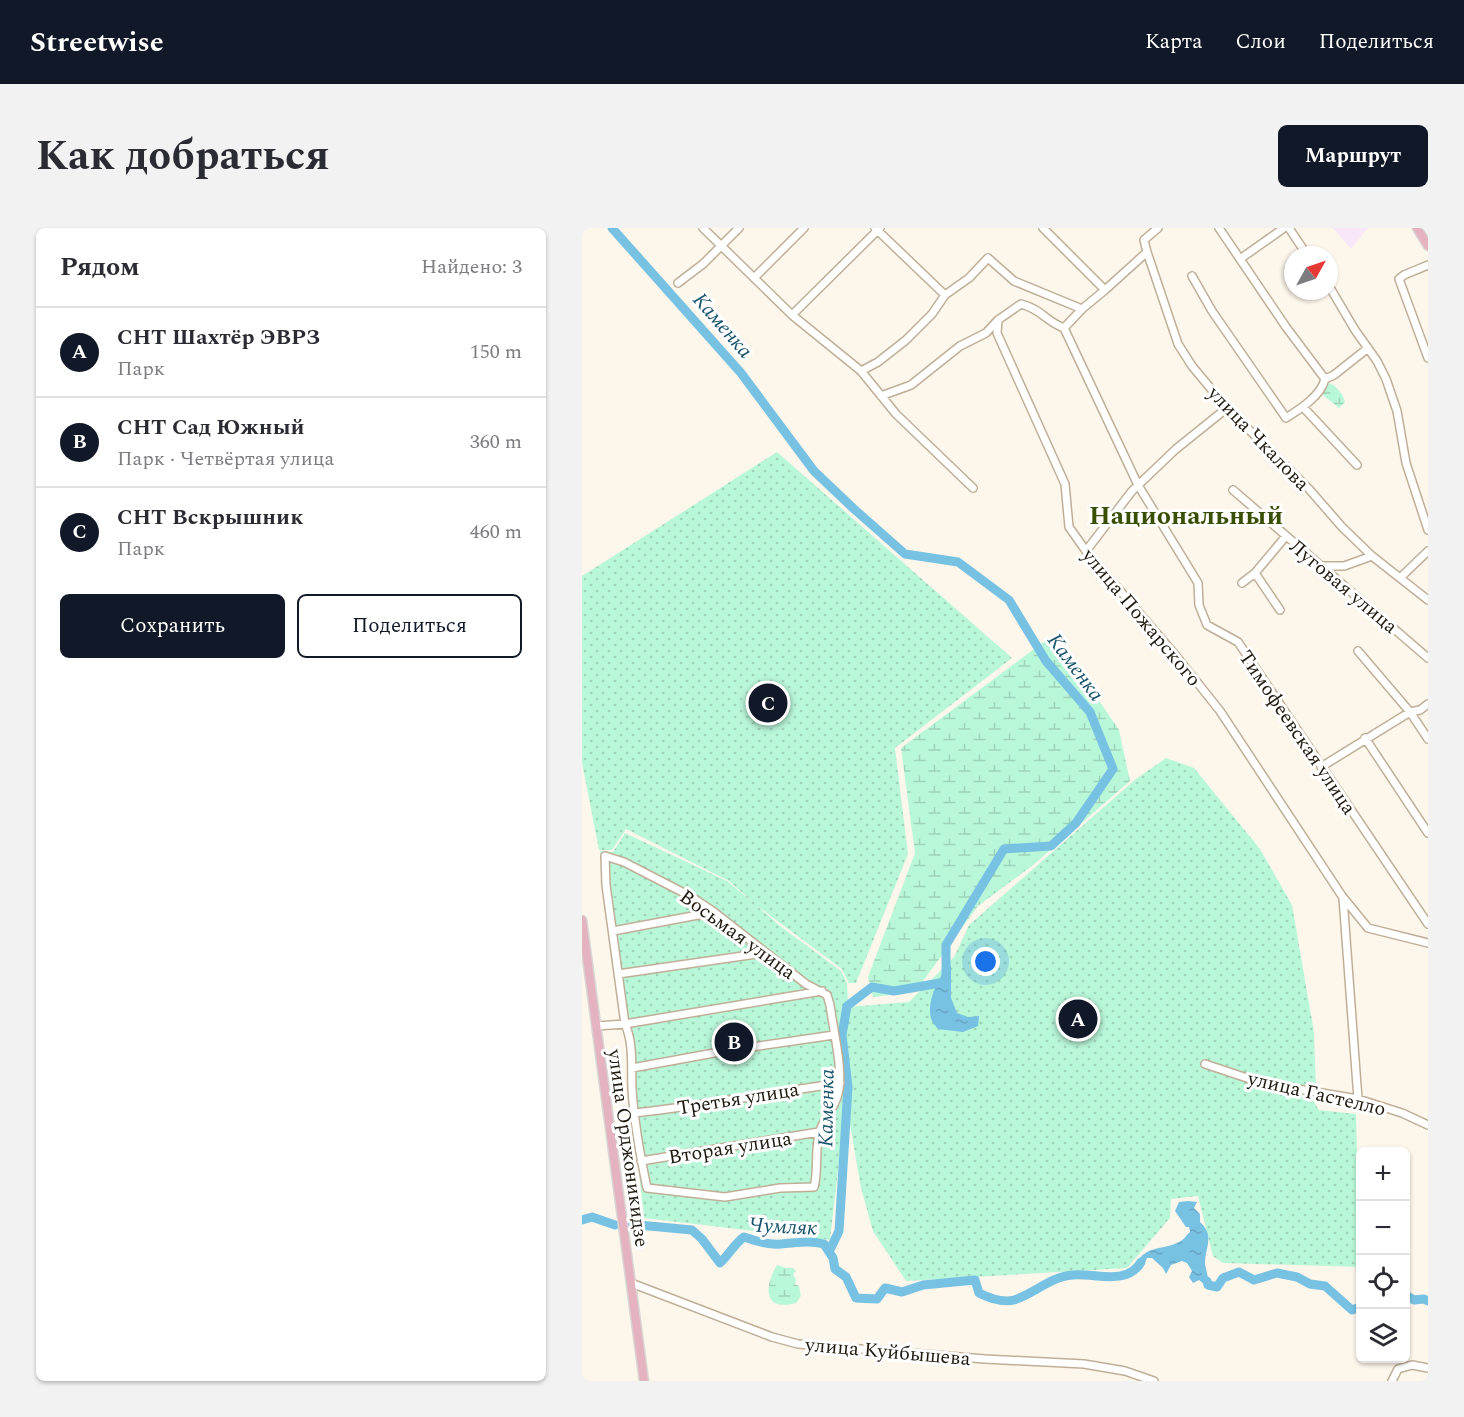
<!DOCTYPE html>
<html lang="ru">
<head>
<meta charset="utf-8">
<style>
	body { margin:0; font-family:Spectral,serif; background:#f2f2f3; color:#2b2b33 }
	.controls { position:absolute; right:18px; bottom:18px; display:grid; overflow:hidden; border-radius:9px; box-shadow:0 2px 4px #0004 }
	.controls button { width:54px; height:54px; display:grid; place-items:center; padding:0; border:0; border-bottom:2px solid #e1e1e2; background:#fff; color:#2b2b33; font:30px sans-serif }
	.compass { position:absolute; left:702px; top:18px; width:54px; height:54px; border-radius:50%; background:#fff; box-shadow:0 2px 4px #0004; rotate:50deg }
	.you { position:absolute; left:404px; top:734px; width:21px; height:21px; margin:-15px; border:4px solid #fff; border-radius:50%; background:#1a73e8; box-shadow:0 0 0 9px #1a73e833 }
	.badge { display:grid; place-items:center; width:39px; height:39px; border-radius:50%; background:#111827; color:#fff; font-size:20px; font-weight:700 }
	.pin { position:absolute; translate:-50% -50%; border:3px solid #fff; box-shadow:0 2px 6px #0006 }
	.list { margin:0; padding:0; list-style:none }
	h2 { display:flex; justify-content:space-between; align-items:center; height:78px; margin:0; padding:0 24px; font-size:26px }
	h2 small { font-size:20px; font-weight:400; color:#7c7c81 }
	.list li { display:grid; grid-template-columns:39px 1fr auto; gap:18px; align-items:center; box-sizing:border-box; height:90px; padding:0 24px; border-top:2px solid #e1e1e2 }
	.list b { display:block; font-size:22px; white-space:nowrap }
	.list p { margin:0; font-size:20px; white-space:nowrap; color:#7c7c81 }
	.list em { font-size:20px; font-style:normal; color:#7c7c81 }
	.actions { display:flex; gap:12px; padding:18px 24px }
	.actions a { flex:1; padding:14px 0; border:2px solid #111827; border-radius:9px; text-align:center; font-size:21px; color:#111827 }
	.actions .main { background:#111827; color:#fff }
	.icon { flex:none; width:33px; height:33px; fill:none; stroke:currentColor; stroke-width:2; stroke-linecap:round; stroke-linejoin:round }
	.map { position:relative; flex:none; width:846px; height:1153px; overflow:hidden; border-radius:9px }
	header { display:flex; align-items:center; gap:36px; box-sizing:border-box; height:84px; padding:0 30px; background:#111827; color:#fff }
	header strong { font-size:28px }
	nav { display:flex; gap:33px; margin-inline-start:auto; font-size:21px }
	.intro { display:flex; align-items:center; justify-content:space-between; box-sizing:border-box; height:144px; padding:0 36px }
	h1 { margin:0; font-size:42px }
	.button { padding:15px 27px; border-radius:9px; background:#111827; color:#fff; font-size:21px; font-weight:700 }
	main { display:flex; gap:36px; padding:0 36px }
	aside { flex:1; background:#fff; border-radius:9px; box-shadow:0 2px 4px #0004 }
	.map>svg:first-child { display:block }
	.education { fill:#f7e7f9 }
	.wetland { fill:url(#wetland-marsh) }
	.garden { fill:url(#garden-dots) }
	.water { fill:url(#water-ripples) }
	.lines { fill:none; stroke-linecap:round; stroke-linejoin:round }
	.river { stroke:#77c1e3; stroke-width:9 }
	.minor-casing { stroke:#c0af97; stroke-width:10 }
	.major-casing { stroke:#d7d6d4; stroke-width:11 }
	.minor { stroke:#fff; stroke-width:7 }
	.major { stroke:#e5b2bf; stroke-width:8 }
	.labels { text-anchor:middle; stroke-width:6; stroke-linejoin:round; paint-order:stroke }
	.street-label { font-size:20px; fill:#201a10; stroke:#fff }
	.water-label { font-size:21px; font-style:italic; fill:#17536b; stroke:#fff }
	.district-label { font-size:26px; font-weight:bold; fill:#384e00; stroke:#fff }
</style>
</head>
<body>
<header>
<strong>Streetwise</strong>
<nav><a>Карта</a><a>Слои</a><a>Поделиться</a></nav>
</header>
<div class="intro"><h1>Как добраться</h1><a class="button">Маршрут</a></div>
<main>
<aside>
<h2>Рядом<small>Найдено: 3</small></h2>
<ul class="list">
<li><span class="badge">A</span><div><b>СНТ Шахтёр ЭВРЗ</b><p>Парк</p></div><em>150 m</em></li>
<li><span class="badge">B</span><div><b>СНТ Сад Южный</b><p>Парк · Четвёртая улица</p></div><em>360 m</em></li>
<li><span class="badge">C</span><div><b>СНТ Вскрышник</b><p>Парк</p></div><em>460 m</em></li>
</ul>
<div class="actions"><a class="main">Сохранить</a><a>Поделиться</a></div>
</aside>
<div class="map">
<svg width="846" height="1153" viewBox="0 0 846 1153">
	<defs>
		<pattern id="wetland-marsh" width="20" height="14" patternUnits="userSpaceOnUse" patternTransform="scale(1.5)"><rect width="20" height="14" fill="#b9f7d9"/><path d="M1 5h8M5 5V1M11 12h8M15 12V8" fill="none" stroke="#9fd3b9"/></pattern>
		<pattern id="garden-dots" width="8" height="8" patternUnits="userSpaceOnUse" patternTransform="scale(1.5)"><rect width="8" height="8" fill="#b9f7d9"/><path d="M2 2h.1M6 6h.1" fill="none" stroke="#9fd3b9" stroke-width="1.8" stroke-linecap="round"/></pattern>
		<pattern id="water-ripples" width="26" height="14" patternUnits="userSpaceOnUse" patternTransform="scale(1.5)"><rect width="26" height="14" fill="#77c1e3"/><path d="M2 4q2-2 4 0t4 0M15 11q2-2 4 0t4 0" fill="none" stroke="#67a5c2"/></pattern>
	</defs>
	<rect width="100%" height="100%" fill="#fdf6eb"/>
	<!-- education -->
	<path class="education" d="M751,0H786L769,21Z"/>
	<!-- wetland -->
	<path class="wetland" d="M748,155C755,159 761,166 763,174L757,180L741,167L740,162Z
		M467,410L505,455L537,502L548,553L450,638L396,678L333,764L291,769L286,749L333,625L319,520Z
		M195,1037L204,1040H211L214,1043L211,1046L214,1052L213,1056L217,1058L219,1068L214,1075C181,1084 182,1058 195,1037Z"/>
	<!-- garden -->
	<path class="garden" d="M195,224L430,430L313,520L326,626L274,755H267L260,741L174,677L198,698L259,743L265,755L266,775L256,804L263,859L257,804L266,779L327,774L372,729L387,697L554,551L584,530L612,540L678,621L710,677L732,804L734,861L733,876L737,882L774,886L778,1039L641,1035L631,1028L616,968L589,971L588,990L545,1040L324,1053L291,1003L279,960L264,873L248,1012L62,990L51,890L48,823L30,726L18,623L31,624L43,605L145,653L173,676L147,653L44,601L30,622H17L0,535V348Z"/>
	<!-- water -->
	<path class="water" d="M366,738H369V770L375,785L386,789L397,788L396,798L381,804L356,801C354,798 351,796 350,793C343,777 356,750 366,738Z
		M606,973L615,974L612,980L618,986V994C634,1008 622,1022 623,1036C624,1042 626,1049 627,1055L632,1056V1060H627L617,1052L611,1055L607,1049L610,1043L605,1035L600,1033L589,1037L584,1046L581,1040L570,1030H565L560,1041L555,1045L553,1040C561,1016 580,1023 597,1014C602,1012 604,1007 608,1004L607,999H604L593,983L597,974Z"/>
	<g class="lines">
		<!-- river -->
		<path class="river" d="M30,0L159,145L232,243L272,281L323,326L376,334L427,372L464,433L508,484L531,541L494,595L469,618L422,621L364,717V754L312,763L290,759L265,778L260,807L266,859L257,1003L247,1024
			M0,992L10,989L33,997
			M46,996L110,1002L120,1011L138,1035C147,1027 152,1016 162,1009C174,1013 186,1017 199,1016C214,1015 227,1012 242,1016L251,1030L253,1041L264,1049L274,1070L295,1071L303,1060L320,1064L341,1057L393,1052L397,1065C407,1070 420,1075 432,1072C452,1066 469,1048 491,1047C514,1045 545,1058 559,1034
			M625,1053L626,1057L635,1059L641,1050L657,1044L672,1052L695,1045L715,1049L728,1056L743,1058L770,1082L778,1079
			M824,1067L832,1072L842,1071L846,1073"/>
		<defs>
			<path id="minor" d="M121,0L210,87L279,143L314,186L391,260
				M293,0L363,67
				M461,0L523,62L500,81L482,100L556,257L616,355L617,377L625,397L656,414L846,696
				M576,0L562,12L565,24L596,116L610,138L645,180L727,261L760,299L790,328L846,372
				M637,0L704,99L743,151
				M707,0L725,27
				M658,31L702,0
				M846,37L822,47L817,51L846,130
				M610,48L630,83L704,190C718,181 739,168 743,151L752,147L786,120
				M172,50L222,0
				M96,55L121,36L157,0
				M747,58L773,102L795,133L804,151L815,183L824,235L846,302
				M523,62L565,24
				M210,87L298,0
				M482,100C465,94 459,81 439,76L416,92L415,105L483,256L487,299L504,323L595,429L638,483L760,668L786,700L846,715
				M279,143L296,134L324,112L350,86L363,67L387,50L406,30L432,53L500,81
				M299,168L329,157L378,118L404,105L416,92
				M721,179L775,237
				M651,262L846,430
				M504,323L550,263L594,221L645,180
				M741,338H762L790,328
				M819,349L846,323
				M660,355L673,345
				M698,382L673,345L704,308
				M776,423L828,484L846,511
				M783,510L846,605
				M739,539L828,484L838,482L846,476
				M23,628L42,634L108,668L132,684L224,756L245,767L248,777C251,801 262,844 256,866C253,880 242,889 238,903C232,921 237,941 232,959L198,960L143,969L65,960C58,927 52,894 50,861C49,839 52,816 43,796L24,657Z
				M761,670L776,871
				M31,703L132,684
				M36,746L182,725
				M14,798L43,796L240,763
				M623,836L680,855L776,871L820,885L846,897
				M50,840L143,823L252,807
				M53,885C122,877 190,865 258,855
				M59,933L237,904
				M49,1055L190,1109L216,1116L403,1131L502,1136L543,1143L572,1153
				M810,1153L816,1141L830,1137L846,1140"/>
			<path id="major" d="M835,0L846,18
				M0,692L62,1153"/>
		</defs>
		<!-- minor casing -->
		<use href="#minor" class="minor-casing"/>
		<!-- major casing -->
		<use href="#major" class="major-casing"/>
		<!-- minor -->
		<use href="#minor" class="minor"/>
		<!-- major -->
		<use href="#major" class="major"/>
	</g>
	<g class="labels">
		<!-- street labels -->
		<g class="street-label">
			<text transform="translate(677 210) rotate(46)" y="7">улица Чкалова</text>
			<text transform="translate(762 358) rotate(40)" y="7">Луговая улица</text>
			<text transform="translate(560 389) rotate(50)" y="7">улица Пожарского</text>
			<text transform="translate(716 504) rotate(56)" y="7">Тимофеевская улица</text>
			<text transform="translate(156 706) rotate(36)" y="7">Восьмая улица</text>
			<text transform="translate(735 865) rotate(13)" y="7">улица Гастелло</text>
			<text transform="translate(156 870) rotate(-9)" y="7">Третья улица</text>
			<text transform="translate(148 919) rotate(-9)" y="7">Вторая улица</text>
			<text transform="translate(47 920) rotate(82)" y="7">улица Орджоникидзе</text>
			<text transform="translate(306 1123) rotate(5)" y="7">улица Куйбышева</text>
		</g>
		<!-- water labels -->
		<g class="water-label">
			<text transform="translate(141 97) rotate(49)" y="7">Каменка</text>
			<text transform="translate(494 439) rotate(53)" y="7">Каменка</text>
			<text transform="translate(244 880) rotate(-89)" y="7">Каменка</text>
			<text transform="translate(201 998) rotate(3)" y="7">Чумляк</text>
		</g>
		<!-- district labels -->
		<g class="district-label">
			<text x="604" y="296">Национальный</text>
		</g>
	</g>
</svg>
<div class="controls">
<button>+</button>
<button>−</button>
<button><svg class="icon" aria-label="locate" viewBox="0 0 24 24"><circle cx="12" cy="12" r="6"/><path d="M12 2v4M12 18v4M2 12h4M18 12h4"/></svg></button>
<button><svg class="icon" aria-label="layers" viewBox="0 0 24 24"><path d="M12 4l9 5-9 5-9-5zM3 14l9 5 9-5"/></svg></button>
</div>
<svg class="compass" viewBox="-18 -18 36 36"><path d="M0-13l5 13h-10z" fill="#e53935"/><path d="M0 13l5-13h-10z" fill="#7c7c81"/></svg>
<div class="you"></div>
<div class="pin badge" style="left:496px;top:791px">A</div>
<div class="pin badge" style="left:152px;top:814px">B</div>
<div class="pin badge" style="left:186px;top:475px">C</div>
</div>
</main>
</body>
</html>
